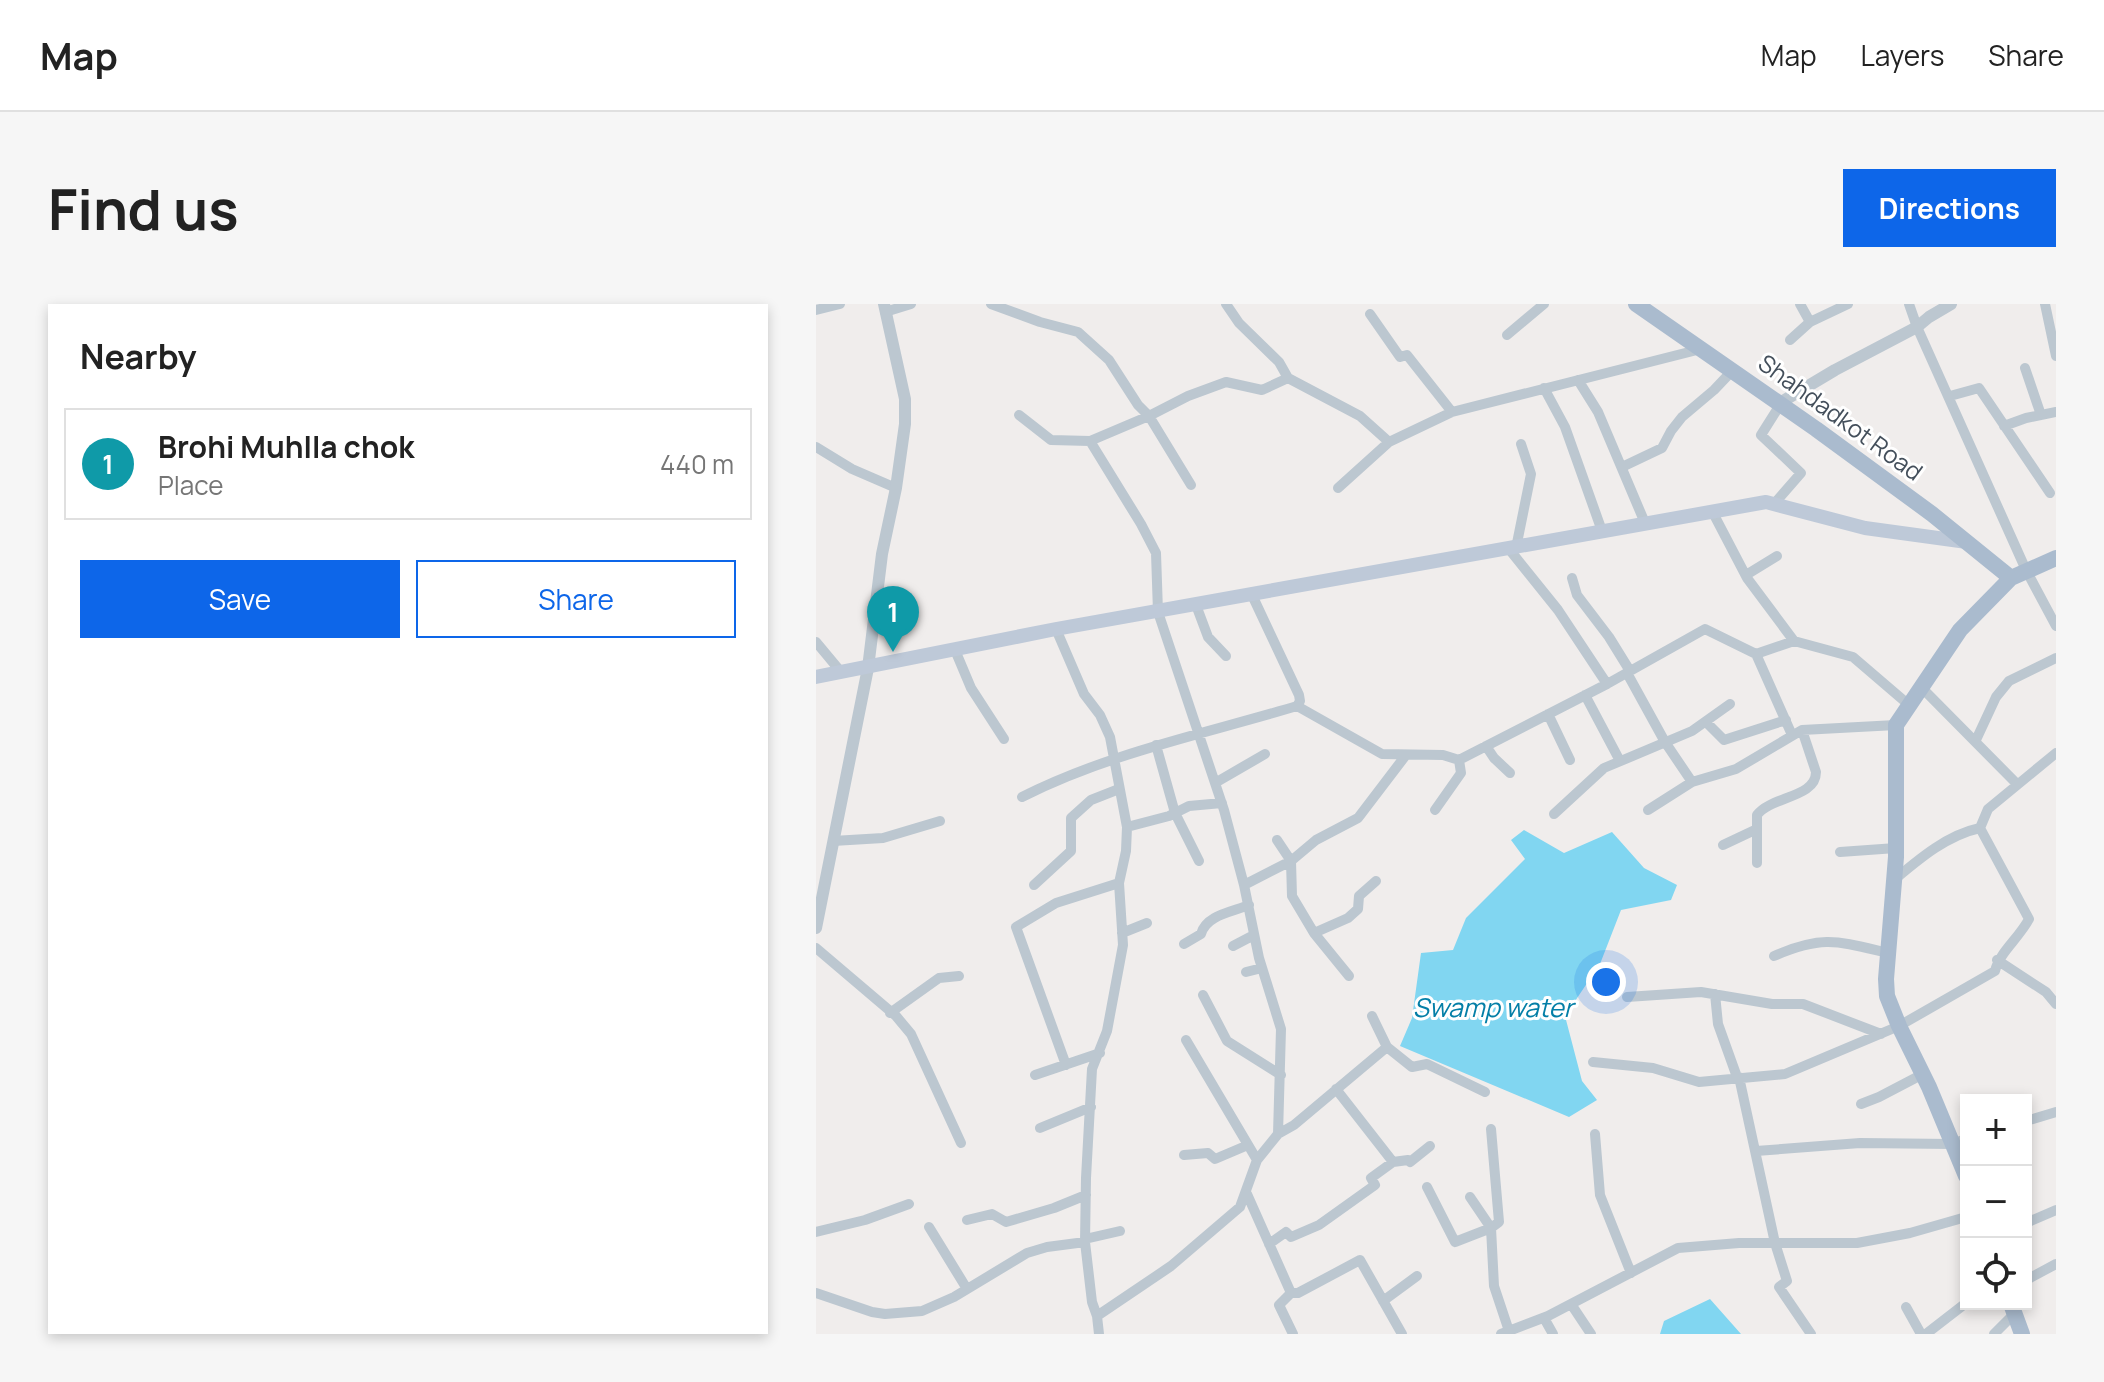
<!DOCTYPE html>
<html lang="en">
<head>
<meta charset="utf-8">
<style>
	body { margin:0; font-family:Manrope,sans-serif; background:#f6f6f6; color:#222 }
	.controls { position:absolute; right:24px; bottom:24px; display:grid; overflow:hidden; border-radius:0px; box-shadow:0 4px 12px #0003 }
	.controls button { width:72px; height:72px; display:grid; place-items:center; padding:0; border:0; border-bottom:2px solid #e0e0e0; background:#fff; color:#222; font:40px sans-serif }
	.you { position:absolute; left:790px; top:678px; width:28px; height:28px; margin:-20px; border:6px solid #fff; border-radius:50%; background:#1a73e8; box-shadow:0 0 0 12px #1a73e833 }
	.badge { display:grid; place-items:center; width:52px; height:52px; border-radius:50%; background:#0d66e9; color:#fff; font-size:26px; font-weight:700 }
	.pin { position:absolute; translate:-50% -66px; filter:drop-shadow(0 2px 4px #0008) }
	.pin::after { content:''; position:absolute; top:42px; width:28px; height:24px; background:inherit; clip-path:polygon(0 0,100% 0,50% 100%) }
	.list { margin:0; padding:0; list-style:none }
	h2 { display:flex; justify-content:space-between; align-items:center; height:104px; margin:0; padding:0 32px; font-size:34px }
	h2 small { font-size:26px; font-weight:400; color:#767676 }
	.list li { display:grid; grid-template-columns:52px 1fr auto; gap:24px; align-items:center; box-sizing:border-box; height:112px; margin:0 16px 16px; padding:0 16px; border:2px solid #e0e0e0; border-radius:0px }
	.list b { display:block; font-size:30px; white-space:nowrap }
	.list p { margin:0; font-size:26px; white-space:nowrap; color:#767676 }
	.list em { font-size:26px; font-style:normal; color:#767676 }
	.actions { display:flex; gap:16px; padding:24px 32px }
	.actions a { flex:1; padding:18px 0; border:2px solid #0d66e9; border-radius:0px; text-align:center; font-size:28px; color:#0d66e9 }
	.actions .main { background:#0d66e9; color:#fff }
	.icon { flex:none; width:44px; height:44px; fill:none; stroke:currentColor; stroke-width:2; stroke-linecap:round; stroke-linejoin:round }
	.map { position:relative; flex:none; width:1240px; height:1030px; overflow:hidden; border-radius:0px }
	header { display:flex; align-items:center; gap:48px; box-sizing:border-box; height:112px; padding:0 40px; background:#fff; border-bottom:2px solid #e0e0e0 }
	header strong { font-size:38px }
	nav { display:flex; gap:44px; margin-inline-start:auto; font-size:28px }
	.intro { display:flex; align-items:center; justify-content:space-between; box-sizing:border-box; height:192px; padding:0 48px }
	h1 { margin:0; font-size:56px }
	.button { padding:20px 36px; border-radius:0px; background:#0d66e9; color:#fff; font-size:28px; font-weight:700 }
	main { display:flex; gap:48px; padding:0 48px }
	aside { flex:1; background:#fff; border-radius:0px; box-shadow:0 4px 12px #0003 }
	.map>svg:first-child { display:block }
	.water { fill:#81d6f1 }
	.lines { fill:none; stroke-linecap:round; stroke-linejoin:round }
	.minor { stroke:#bcc7d0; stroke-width:10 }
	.tertiary { stroke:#bcc7d0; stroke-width:12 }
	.secondary { stroke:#bec9d8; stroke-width:14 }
	.primary { stroke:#aabbce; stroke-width:16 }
	.labels { text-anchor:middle; stroke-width:6; stroke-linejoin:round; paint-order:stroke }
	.street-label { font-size:24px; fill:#444f5b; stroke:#fff }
	.water-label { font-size:26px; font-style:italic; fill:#047fa7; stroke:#fff }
</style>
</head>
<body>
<header>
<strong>Map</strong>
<nav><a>Map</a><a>Layers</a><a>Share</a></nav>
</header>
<div class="intro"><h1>Find us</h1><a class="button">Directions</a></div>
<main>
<aside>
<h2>Nearby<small></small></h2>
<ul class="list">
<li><span class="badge" style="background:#0f9aa8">1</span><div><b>Brohi Muhlla chok</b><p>Place</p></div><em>440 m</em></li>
</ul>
<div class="actions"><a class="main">Save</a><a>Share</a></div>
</aside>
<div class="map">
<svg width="1240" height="1030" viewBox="0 0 1240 1030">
	<rect width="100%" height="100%" fill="#f0edec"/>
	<!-- water -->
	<path class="water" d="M708,526L748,549L796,528L828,564L861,581L855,596L805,606L784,660L749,712L766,777L781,796L753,813L584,742L596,714L605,649L637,646L650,614L709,555L695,536Z
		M894,995L925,1030H844L848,1017Z"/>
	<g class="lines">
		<!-- minor -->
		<path class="minor" d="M175,0L224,18L262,28L293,56L322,101L333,112L375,181
			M410,0L423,19L463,58L472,74L544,112L573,138
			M984,0L994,18
			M1093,0L1101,23L1210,266L1240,322
			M1229,0L1240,52
			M0,6L24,0
			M69,8L95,0
			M554,10L584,53L591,51L636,108
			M691,31L728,0
			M974,36L994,18L1032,0
			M1209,64L1225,111
			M762,76L782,108L829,219
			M728,84L749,123L786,227
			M1134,92L1163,84L1234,189
			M203,111L235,136L274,137L333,112L372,92L410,78L446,86L472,74
			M1188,122L1210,114L1240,108
			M274,137L325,220L340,249L342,308L408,506L428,581L443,654L465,725L462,830L441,856L424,903L355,962L281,1012
			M0,143L36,165L80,184
			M806,163L846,144L855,127L866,113L898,86L916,67
			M522,184L573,138L636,108L885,45
			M958,200L985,169L945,131L964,101
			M896,207L931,274L978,337
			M700,244L715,170L705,140
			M693,245L742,306L791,380
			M930,271L961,252
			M756,274L761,291L793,333L814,367
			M436,291L483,391L484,397L481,402
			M380,301L392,333L410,352
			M240,325L268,390L284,411L294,433L311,523L310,547L303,579L307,641L291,727L276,765L270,874L269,938L276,998L281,1012L283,1030
			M0,338L25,368
			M139,346L155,384L188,435
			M940,350L976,431
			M811,369L849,438L876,478
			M1105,383L1201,480
			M769,391L804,457
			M732,410L754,456
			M890,418L908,436L970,416
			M1160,436L1180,393L1193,377L1240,354
			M340,441L359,509L383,557
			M670,442L678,454L694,469
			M399,479L449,450
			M206,493C293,449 388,430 481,402L566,450L627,451L643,456L791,380L889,325L940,350L978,337L1037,353L1093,401
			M619,506L645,469L643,456
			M832,506L876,478L920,465L986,426L1080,421
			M738,510L788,464L876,427L914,400
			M311,523L353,512L373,502L406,499
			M461,536L475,557L476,592L498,629L533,672
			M17,537L67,534L124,517
			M907,541L941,525
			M1024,548L1080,544
			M941,559V511C955,492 1000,494 1000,468L986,426
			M1078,576C1103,555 1131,531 1164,524
			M218,581L255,547V514L275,496L303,485
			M428,581L475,557L500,536L542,514L590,451
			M306,629L331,619
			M498,629L532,614L542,605L543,592L560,577
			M368,640L385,630C390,611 416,608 433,601
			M417,642L438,631
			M0,644L80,712L95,730L145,839
			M958,652C1007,631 1021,637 1072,649
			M1181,656L1230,688L1240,700
			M430,668L446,664
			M899,690L902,720L921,773
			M387,691L411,737L465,771
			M811,693L885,688L956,700H987L1065,730
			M74,709L123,674L143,672
			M556,712L571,743L596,763L611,760L669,788
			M370,736L441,856
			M777,758L837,764L883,778L969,770L1083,722L1179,667C1183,649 1203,634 1213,615L1164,524L1172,505L1240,449
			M250,761L200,623L240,599L303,579
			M219,771L284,749
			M923,773L959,939L971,977L963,983L995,1030
			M520,785L577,858
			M1045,800L1063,793L1107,770
			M1210,817L1240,808
			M224,824L275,803
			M462,830L478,821L571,743
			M779,830L784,891L815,969
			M940,847L1044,839L1136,840L1150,835
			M368,851L392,849L399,855L432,841
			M611,883L639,938L675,924L683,918L675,825
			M431,890L475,989
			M654,893L675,924L678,982L693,1027
			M151,916L176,910L190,918L238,904L270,891
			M1210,919L1240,906
			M113,923L151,985
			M0,928L49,916L93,900
			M269,935L304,927
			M453,940L470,928L475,933L503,921L559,881L555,874L577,858L592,856L594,858L614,842
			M1210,976L1240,960
			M0,989L56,1008L69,1010L106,1007L138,993L211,949L231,943L269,938
			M567,997L601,972
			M755,1000L775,1030
			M1090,1003L1105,1030
			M728,1014L737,1030
			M477,1030L463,1001L475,989H482L544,956L586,1030
			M685,1030L732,1012L862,944L923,939H1041L1094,929L1150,913
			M1110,1030L1150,999
			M1178,1030L1197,1011"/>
		<!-- tertiary -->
		<path class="tertiary" d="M962,100L1019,66L1101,23L1113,13L1135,0
			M0,624L52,364L66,250L80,184L89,120V95L68,0"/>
		<!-- secondary -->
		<path class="secondary" d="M0,373L240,325L950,198L1049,224L1151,238"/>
		<!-- primary -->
		<path class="primary" d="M820,0L1000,125L1116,210L1195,274
			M1150,872L1113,783L1083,722L1071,692L1070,675L1080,553V421L1144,326L1195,274L1240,254
			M1195,1000L1206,1030"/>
	</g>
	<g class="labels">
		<!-- street labels -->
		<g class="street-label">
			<text transform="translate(1024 114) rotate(36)" y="8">Shahdadkot Road</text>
		</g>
		<!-- water labels -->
		<g class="water-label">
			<text x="677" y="713">Swamp water</text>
		</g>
	</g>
</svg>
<div class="controls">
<button>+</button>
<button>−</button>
<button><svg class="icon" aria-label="locate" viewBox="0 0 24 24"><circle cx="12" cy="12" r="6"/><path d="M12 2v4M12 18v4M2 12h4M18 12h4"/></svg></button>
</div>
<div class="you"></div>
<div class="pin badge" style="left:77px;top:348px;background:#0f9aa8">1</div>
</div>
</main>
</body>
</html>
